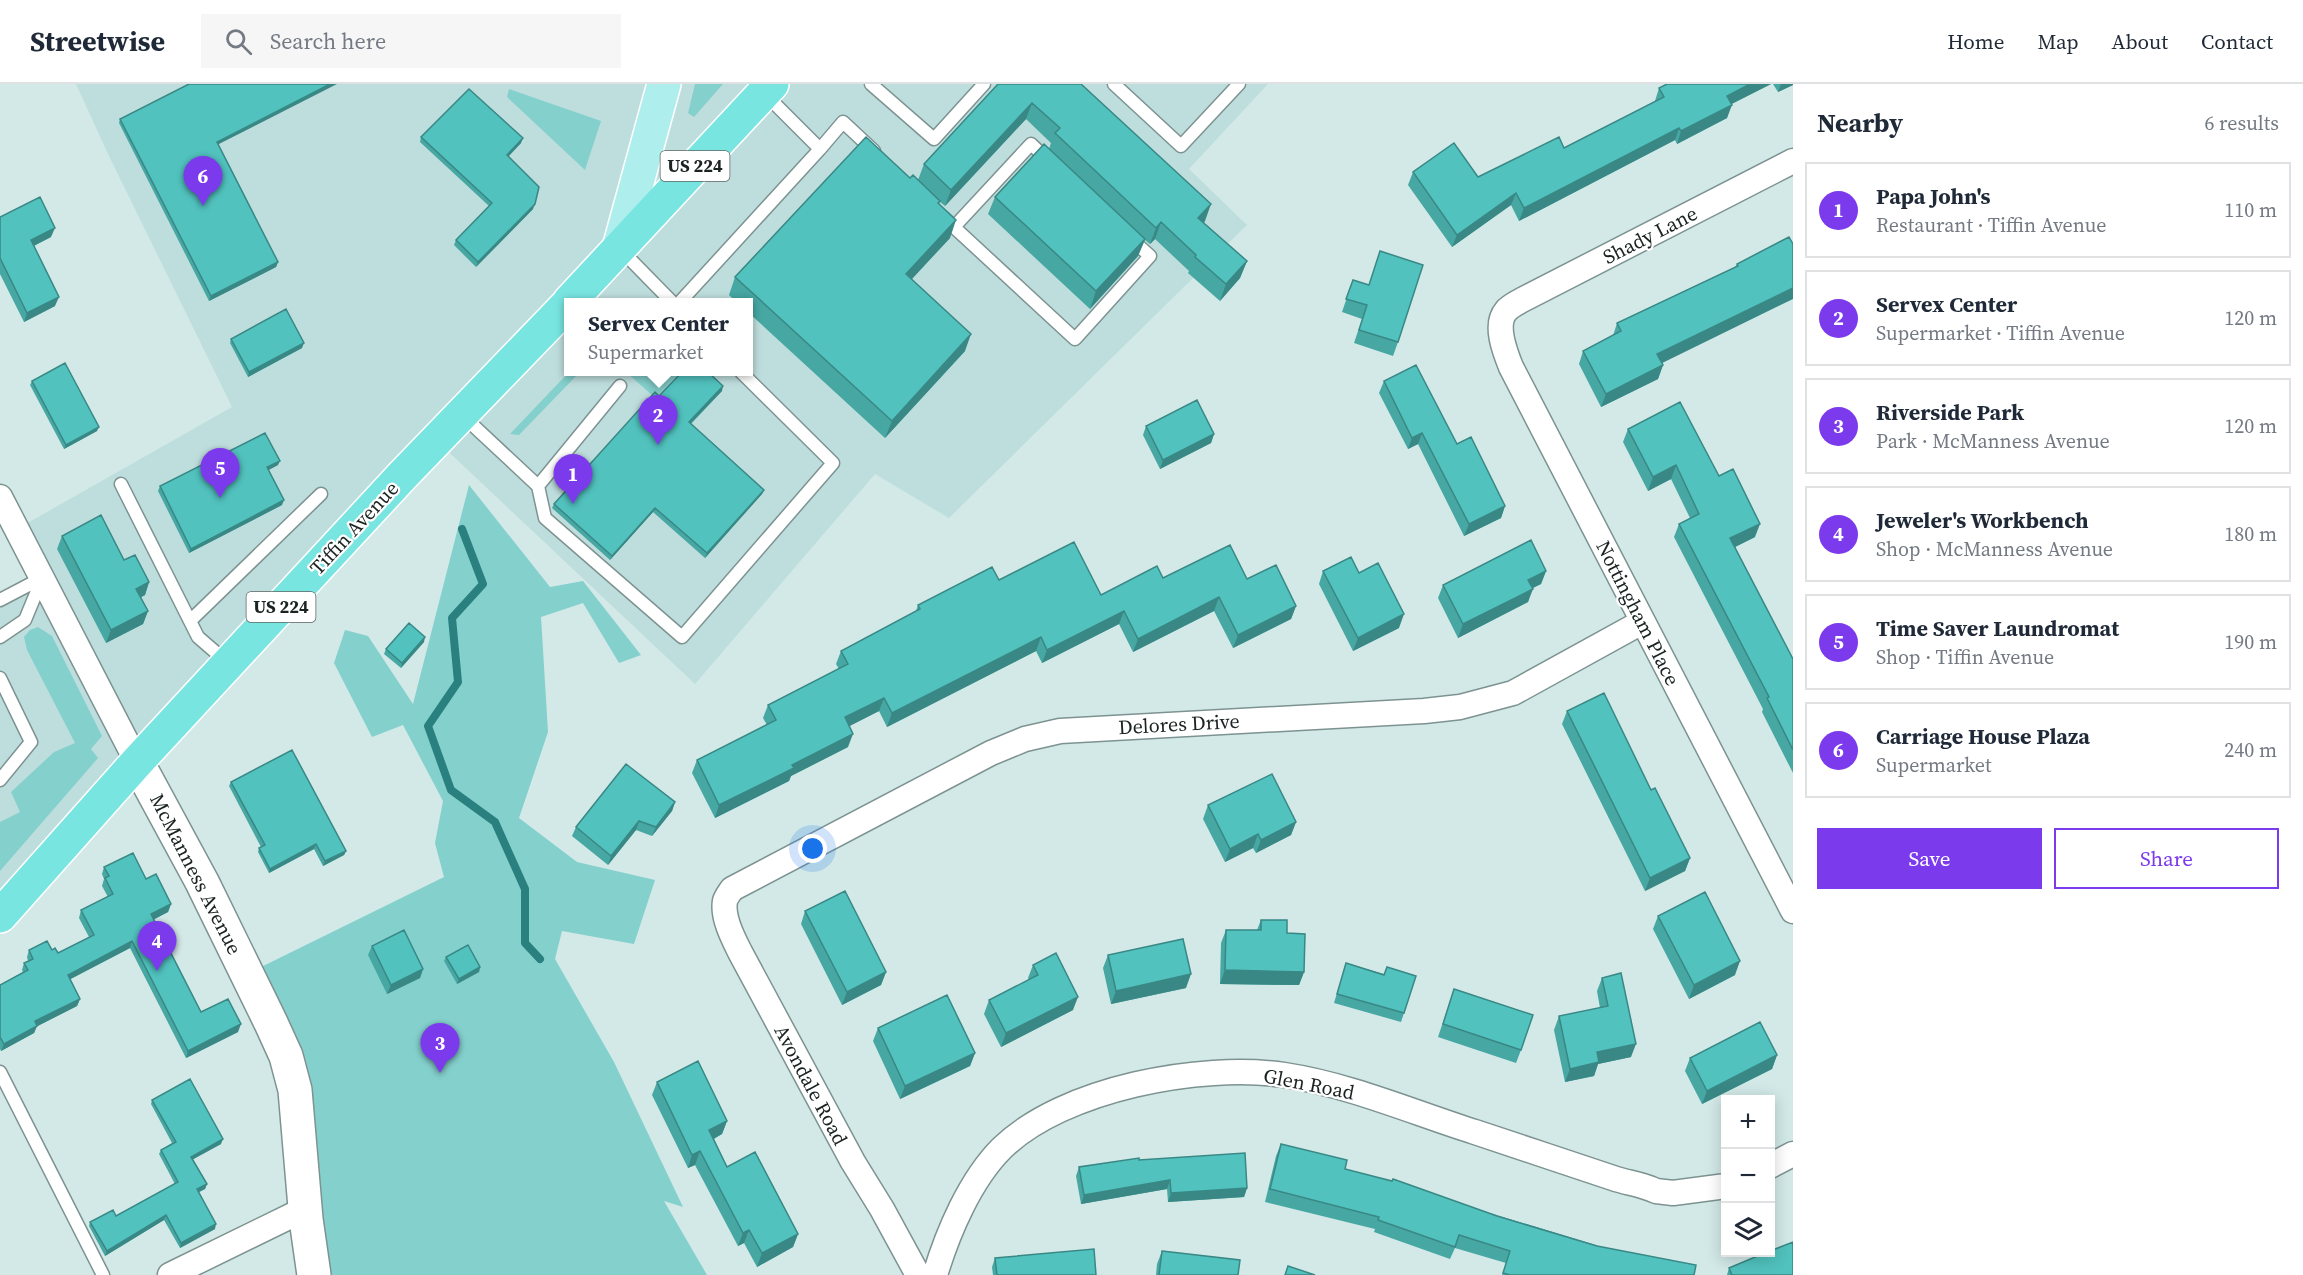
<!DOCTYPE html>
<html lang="en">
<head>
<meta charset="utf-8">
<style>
	body { margin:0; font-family:"Source Serif 4",serif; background:#f6f6f7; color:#1f2937 }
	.controls { position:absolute; right:18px; bottom:18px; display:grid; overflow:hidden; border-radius:0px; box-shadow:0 3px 15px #0003 }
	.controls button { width:54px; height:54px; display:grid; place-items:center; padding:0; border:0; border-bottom:2px solid #e0e1e3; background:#fff; color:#1f2937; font:30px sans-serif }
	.you { position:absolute; left:813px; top:765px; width:21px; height:21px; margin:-15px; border:4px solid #fff; border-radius:50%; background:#1a73e8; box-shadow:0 0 0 9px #1a73e833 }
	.badge { display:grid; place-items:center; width:39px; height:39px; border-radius:50%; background:#7c3aed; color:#fff; font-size:20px; font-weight:700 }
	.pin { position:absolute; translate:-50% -50px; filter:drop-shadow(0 2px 3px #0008) }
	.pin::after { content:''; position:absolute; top:32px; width:21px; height:18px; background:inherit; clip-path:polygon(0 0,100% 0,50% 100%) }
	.popup { position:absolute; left:564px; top:214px; width:189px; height:78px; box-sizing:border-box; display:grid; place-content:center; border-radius:0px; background:#fff; filter:drop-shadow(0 2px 4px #0005); font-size:20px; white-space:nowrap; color:#747a83 }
	.popup b { font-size:22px; color:#1f2937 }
	.popup::after { content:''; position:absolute; left:50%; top:100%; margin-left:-12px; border:12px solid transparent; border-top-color:#fff }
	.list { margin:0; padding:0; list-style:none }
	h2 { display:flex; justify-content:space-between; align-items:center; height:78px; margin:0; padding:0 24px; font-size:26px }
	h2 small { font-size:20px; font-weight:400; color:#747a83 }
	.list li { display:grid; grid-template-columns:39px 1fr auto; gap:18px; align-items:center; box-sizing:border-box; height:96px; margin:0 12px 12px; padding:0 12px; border:2px solid #e0e1e3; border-radius:0px }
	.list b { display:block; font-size:22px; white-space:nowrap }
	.list p { margin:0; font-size:20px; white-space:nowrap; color:#747a83 }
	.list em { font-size:20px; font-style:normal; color:#747a83 }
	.actions { display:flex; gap:12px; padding:18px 24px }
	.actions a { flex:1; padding:14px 0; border:2px solid #7c3aed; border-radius:0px; text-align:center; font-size:21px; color:#7c3aed }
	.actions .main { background:#7c3aed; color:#fff }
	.icon { flex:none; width:33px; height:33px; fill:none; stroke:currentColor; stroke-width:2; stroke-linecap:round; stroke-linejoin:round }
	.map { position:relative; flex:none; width:1793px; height:1191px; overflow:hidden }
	header { display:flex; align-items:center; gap:36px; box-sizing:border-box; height:84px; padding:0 30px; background:#fff; border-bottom:2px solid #e0e1e3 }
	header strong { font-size:28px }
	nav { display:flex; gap:33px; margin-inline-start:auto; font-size:21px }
	.search { width:420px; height:54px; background:#f6f6f7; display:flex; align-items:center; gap:15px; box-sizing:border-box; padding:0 21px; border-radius:0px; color:#747a83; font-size:22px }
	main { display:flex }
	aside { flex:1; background:#fff }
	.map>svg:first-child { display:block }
	.built { fill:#bededd; fill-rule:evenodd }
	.green { fill:#84d0cd }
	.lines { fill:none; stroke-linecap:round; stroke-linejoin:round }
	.stream { stroke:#2a807e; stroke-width:8 }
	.lane-casing { stroke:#7d9391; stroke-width:15 }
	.street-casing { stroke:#7d9391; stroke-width:27 }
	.secondary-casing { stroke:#7d9391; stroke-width:36 }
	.primary-casing { stroke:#fff; stroke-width:36 }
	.highway-casing { stroke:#fff; stroke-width:36 }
	.lane { stroke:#fff; stroke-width:12 }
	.street { stroke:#fff; stroke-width:24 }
	.secondary { stroke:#fff; stroke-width:33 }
	.primary { stroke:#aeefed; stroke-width:33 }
	.highway { stroke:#78e5e1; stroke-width:33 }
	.wall { fill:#46a7a3 }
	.shaded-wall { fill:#398885 }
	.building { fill:#51c2be; stroke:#398885; stroke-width:1.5 }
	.labels { text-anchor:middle; stroke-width:4.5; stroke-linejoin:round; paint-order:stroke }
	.shield { fill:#fff; stroke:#5f6564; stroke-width:1.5 }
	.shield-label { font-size:18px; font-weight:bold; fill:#1a2322 }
	.street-label { font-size:20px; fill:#1a2322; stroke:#fff }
</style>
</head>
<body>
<header>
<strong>Streetwise</strong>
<div class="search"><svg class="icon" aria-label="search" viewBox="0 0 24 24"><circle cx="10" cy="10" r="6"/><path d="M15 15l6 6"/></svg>Search here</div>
<nav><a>Home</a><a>Map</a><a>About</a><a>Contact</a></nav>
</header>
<main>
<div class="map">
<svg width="1793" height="1191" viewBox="0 0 1793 1191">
	<rect width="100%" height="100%" fill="#d2e9e7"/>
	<!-- built -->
	<path class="built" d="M76,0H1268L1189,85L1247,141L949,434L875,390L695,600L437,357L0,832V516L42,493L17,445L232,323L108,70ZM568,218H748V288H568Z"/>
	<!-- green -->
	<path class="green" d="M695,0H723L694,33L688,29Z
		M509,5L601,37L585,86L507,13Z
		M569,288H580L519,351L510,350Z
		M626,288H681L658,311L653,312Z
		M469,401L550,503L583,497L641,571L619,579L583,519L541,533L548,648L519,734L577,778L655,796L634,860L562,847L555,875L614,978L683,1123L664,1117L707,1191H314L295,1006L247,890L444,793L435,759L443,717L403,641L372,653L334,579L345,546L368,552L413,620Z
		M38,543L52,552L102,652L91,665L98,674L0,787V738L20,728L11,708L54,668L75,659L27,566L24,553L30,546Z"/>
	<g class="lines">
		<!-- stream -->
		<path class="stream" d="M462,445L483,500L452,534L458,598L428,642L451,706L495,738L525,805V859L540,875"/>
		<defs>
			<path id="lane" d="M871,0L934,55L984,0
				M1114,0L1181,62L1239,0
				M820,65L843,38L874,67
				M943,133L1075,255L1150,172L1130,154
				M954,143L1031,60L1050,78
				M620,165L672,218
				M680,218L820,65L765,10
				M462,331L538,402L620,302
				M121,400L198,553L228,579
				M538,402L545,434L682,553L833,379L741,288
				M0,516L42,494
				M190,537L321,410
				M0,553L25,536L42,495
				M0,594L31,658L0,696
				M0,988L103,1191"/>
			<path id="street" d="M1793,77L1522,216C1517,219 1510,222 1506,227C1494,241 1505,268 1511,283L1793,827
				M0,413L137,678
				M1770,1082L1793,1070
				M170,1191L305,1125
				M918,1191L882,1125L853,1078L740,868C733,854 722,833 725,817C726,813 730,808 732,805L991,669L1025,655L1060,647L1424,627L1460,623L1513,609L1642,538
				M935,1191C948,1148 970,1096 1002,1064C1064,1004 1201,979 1284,991C1350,1001 1412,1028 1475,1048C1521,1063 1567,1079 1613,1094C1627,1099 1642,1100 1656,1107L1673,1109L1726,1102"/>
			<path id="secondary" d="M137,678L202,798L271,939L286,972L295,1006L306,1135L314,1191"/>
			<path id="primary" d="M619,164L664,0"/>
			<path id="highway" d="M569,218L772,0
				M0,832L137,678L402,392L568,220"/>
		</defs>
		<!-- lane casing -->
		<use href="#lane" class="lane-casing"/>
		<!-- street casing -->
		<use href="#street" class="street-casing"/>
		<!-- secondary casing -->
		<use href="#secondary" class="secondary-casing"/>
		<!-- primary casing -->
		<use href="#primary" class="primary-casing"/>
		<!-- highway casing -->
		<use href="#highway" class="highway-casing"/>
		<!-- lane -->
		<use href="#lane" class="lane"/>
		<!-- street -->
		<use href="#street" class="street"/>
		<!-- secondary -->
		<use href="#secondary" class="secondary"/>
		<!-- primary -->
		<use href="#primary" class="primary"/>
		<!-- highway -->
		<use href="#highway" class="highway"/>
	</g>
	<!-- wall -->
	<path class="wall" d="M998,0H1081L1205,137L1204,139L1247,177L1240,194L1220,217L1188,189L1189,187L1155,155L1150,160L1145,156L1138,172L1090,225L988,130L995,113L1049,65L1051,59L1026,35L945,122L940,118L939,120L950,154L911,195L965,267L885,354L748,228V219H737L729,211L735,193L910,94L918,96L924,80Z
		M1771,0L1731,20L1727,34L1677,60L1675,56L1519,137L1511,121L1452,163L1408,101L1413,88L1478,93L1564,64L1655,18V17L1659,4Z
		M1773,0H1793V1L1778,8Z
		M120,35L218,60L278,178L276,183L209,217L119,39Z
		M421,53L521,59L508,73L533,125L476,183L454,161L456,156L489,122L420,58Z
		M0,133L51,153L34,162L55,222L24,238L0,190Z
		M1789,153L1662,279L1663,281L1658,295L1601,323L1579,280L1583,267L1613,252L1617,239L1735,183L1737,180Z
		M1353,196L1398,258L1393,272L1354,259L1362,235L1342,228Z
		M231,255L302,264L248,293L230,259Z
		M32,297L97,347L64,365L30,301Z
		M1384,297L1505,422L1501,434L1464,452L1418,360L1408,365L1379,309Z
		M722,307L691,340L764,406L762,410L705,474L653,428L610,476L552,424L554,420L659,312Z
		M1146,342L1214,350L1211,359L1160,385L1143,351Z
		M1628,345L1719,392L1755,453L1735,463L1793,575V689L1762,628L1763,625L1674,453L1679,440L1690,434L1671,395L1648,407L1623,358Z
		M278,381L268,386L282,421L189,469L158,407L160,402Z
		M62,452L124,476L149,498L145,511L141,513L148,527L143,540L106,559L57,465Z
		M1323,487L1399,544L1353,567L1319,500Z
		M1546,487L1541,500L1532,504L1528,518L1458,554L1438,514L1443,501Z
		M1163,494L1247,495L1296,522L1291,535L1233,564L1214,527L1133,568L1119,540L1042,579L1036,567L887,643L879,627L849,642L848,663L791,692L789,697L715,734L692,689L697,676L767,641L763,634L768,621L839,585L836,580L841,567L916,527L918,521L999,496L1101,511Z
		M424,558L401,584L384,570L386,565Z
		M1567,627L1651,706L1690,774L1685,787L1645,807L1562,640Z
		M231,698L346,767L344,771L323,782L314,765L269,789L258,768L259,764L261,763L229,702Z
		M675,718L672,727L652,752L636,746L608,781L572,752L576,743Z
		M1208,721L1296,738L1291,751L1256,769L1253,764L1225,778L1203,735Z
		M104,783L146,795L171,820L168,828L154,835L201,928L238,948L186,974L130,864L70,895L80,915L77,922L37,942L34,949L1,967L0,965V901L23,888L22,886L24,879L28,877L27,873L29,866H52L58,869L89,853L79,834L81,826L108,813L102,802L104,795L102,790Z
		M805,827L886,888L881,901L842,921L801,840Z
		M1658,832L1735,891L1689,915L1653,845Z
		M1261,836L1287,849L1304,888L1299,901L1220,900L1221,859L1226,846H1257Z
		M372,862L423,885L420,894L387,910L368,871Z
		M1108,871L1186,904L1111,920L1103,884Z
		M446,873L480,883L479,888L457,900L444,877Z
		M1346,879L1384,890L1387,883L1404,929L1401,938L1334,919Z
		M1033,881L1073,926L1001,963L984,930L989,916L1029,896L1028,894Z
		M1602,894L1631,973L1598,980L1594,992L1565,998L1554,946L1559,932L1600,924L1597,907Z
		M1454,905L1521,966L1516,979L1438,953Z
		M878,944L975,969L970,982L900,1015L873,957Z
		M1777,971L1772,985L1702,1020L1685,987L1690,974Z
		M657,998L727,1037L722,1050L714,1055L727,1083L798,1150L793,1163L757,1183L744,1159L738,1162L695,1081L688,1084L652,1011Z
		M152,1016L221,1060L193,1075L207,1100L205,1105L199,1108L215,1145L180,1164L164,1136L105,1172L89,1142L90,1138L116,1132L175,1100L159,1070L161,1066L172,1059L151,1020Z
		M1281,1060L1345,1085L1694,1191H1502L1506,1179L1455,1164L1450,1175L1374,1148L1375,1145L1265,1118L1276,1072Z
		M1139,1076L1247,1104L1244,1113L1168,1118L1167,1105L1081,1120L1076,1092L1079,1083Z
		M1162,1167L1238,1191H1156L1157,1180Z
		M995,1174L1096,1191H993L992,1183Z
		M1729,1184L1793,1191H1727Z"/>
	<!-- shaded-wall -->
	<path class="shaded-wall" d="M330,0H337L215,62L217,58Z
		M1750,0H1771L1722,25L1727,12Z
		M1781,0H1793V1L1778,8Z
		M1032,19L1026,35L945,122L951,106Z
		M1732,21L1727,34L1677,60L1681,47Z
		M1679,44L1675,56L1519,137L1524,124Z
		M523,54L521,59L505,76L507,71Z
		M1516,109L1511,121L1452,163L1457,151Z
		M535,120L533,125L476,183L478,178Z
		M1211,120L1205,137L1192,151L1198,134Z
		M956,136L950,154L900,208L906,190Z
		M1161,138L1155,155L1150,160L1156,144Z
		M55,144L51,153L27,165L31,156Z
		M1145,155L1138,172L1090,225L1096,207Z
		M1247,177L1240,194L1220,217L1226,200Z
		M278,178L276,183L209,217L211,212Z
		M1793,204V215L1652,284L1657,270Z
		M59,213L55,222L24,238L27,229Z
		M971,250L965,267L885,354L892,337Z
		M304,259L302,264L248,293L249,288Z
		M1663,281L1658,295L1601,323L1606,310Z
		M723,302L722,307L687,343L689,338Z
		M99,343L97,347L64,365L66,361Z
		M1422,349L1418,360L1408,365L1412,354Z
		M1214,350L1211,359L1160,385L1163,376Z
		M280,377L278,381L265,388L267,383Z
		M1676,381L1671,395L1648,407L1653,393Z
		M764,406L762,410L705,474L707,469Z
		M284,416L282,421L189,469L191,465Z
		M1505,422L1501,434L1464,452L1469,440Z
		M655,424L653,428L610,476L612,472Z
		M1760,440L1755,453L1725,468L1730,454Z
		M1546,487L1541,500L1523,509L1528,496Z
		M149,498L145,511L132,518L136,505Z
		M1533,505L1528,518L1458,554L1463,540Z
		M1219,513L1214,527L1133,568L1138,555Z
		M1296,522L1291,535L1233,564L1238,551Z
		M148,527L143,540L106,559L111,546Z
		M1124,527L1119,540L1042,579L1047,566Z
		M1404,530L1399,544L1353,567L1358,554Z
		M425,553L424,558L401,584L402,579Z
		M1041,553L1036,567L887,643L892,629Z
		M884,614L879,627L840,647L845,633Z
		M853,650L848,663L791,692L789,697L715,734L719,721L792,681Z
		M675,718L672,727L652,752L656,743Z
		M639,737L636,746L608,781L611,772Z
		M1296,738L1291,751L1256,769L1261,756Z
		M1258,750L1253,764L1225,778L1230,765Z
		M316,760L314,765L269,789L270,785Z
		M346,767L344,771L323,782L325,777Z
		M1690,774L1685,787L1645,807L1650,794Z
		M171,820L168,828L149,838L151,830Z
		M132,857L130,864L65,898L68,891Z
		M1740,877L1735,891L1689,915L1694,901Z
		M480,883L479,888L457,900L459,895Z
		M423,885L420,894L387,910L391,901Z
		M1225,886L1304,888L1299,901L1220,900Z
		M886,888L881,901L842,921L847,908Z
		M1191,890L1186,904L1111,920L1116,907Z
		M1078,913L1073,926L1001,963L1006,949Z
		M80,915L77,922L32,945L35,937Z
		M241,940L238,948L186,974L188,967Z
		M37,942L34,949L1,967L4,960Z
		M1636,960L1631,973L1598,980L1594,992L1565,998L1570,985L1597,968Z
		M975,969L970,982L900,1015L905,1002Z
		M1777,971L1772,985L1702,1020L1707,1007Z
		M727,1037L722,1050L705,1059L709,1046Z
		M223,1055L221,1060L190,1077L191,1073Z
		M700,1067L695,1081L688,1084L692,1071Z
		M1170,1096L1167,1105L1081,1120L1084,1111Z
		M207,1100L205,1105L195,1110L197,1105Z
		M1247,1104L1244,1113L1168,1118L1171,1109Z
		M166,1131L164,1136L105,1172L107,1167Z
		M216,1140L215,1145L180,1164L181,1159Z
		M749,1146L744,1159L738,1162L743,1149Z
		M798,1150L793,1163L757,1183L762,1169Z"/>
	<!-- building -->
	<path class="building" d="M189,0H330L217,58L278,178L211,212L120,35Z
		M998,0H1081L1211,120L1198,134L1247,177L1226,200L1195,173L1196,171L1161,138L1156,144L1055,49L1060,44L1032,19L951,106L924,80Z
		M1667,0H1750L1727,12L1732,21L1681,47L1679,44L1524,124L1516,109L1457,151L1413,88L1454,59L1478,93L1559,53L1564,64L1664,13L1659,4Z
		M469,5L523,54L507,71L539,103L535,120L478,178L456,156L492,119L421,53Z
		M866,53L910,94L913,91L940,117L938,119L956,136L906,190L971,250L892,337L735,193Z
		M1044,60L1145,155L1096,207L995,113Z
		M40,113L55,144L31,156L59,213L27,229L0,174V133Z
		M1789,153L1793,160V204L1657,270L1663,281L1606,310L1583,267L1621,247L1617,239L1738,182L1737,180Z
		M1380,167L1423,181L1398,258L1359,246L1367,221L1346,215L1353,196L1369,201Z
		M286,225L304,259L249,288L231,255Z
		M65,279L99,343L66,361L32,297Z
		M1416,281L1457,360L1471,353L1505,422L1469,440L1422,349L1412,354L1384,297Z
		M682,288H708L723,302L689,338L764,406L707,469L655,424L612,472L554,420L655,308L659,312Z
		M1197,316L1214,350L1163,376L1146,342Z
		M1680,318L1719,392L1733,385L1760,440L1730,454L1793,575V666L1767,614L1769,613L1679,440L1699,430L1676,381L1653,393L1628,345Z
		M265,349L280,377L267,383L284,416L191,465L160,402Z
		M101,431L124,476L135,471L149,498L136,505L148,527L111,546L62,452Z
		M1531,456L1546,487L1528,496L1533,505L1463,540L1443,501Z
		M1074,458L1101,511L1157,482L1163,494L1230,461L1247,495L1276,481L1296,522L1238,551L1219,513L1138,555L1124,527L1047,566L1041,553L892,629L884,614L845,633L853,650L792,681L794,684L719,721L697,676L776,636L768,621L848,580L841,567L920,525L918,521L992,483L999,496Z
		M1351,473L1359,489L1378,479L1404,530L1358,554L1323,487Z
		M409,539L425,553L402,579L386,565Z
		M1604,609L1651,706L1655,704L1690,774L1650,794L1567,627Z
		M292,666L346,767L325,777L316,760L270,785L259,764L265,761L231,698Z
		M626,680L675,718L656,743L639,737L611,772L576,743Z
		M1272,690L1296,738L1261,756L1258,750L1230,765L1208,721Z
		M133,769L146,795L156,790L171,820L151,830L201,928L228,915L241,940L188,967L132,857L68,891L80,915L35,937L37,942L4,960L0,953V901L28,886L24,879L33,875L29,866L47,857L52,866L55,864L58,869L94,851L81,826L113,810L105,794L109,792L104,783Z
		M845,807L886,888L847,908L805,827Z
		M1705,808L1740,877L1694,901L1658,832Z
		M1261,836H1287V849L1305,850L1304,888L1225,886L1226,846H1261Z
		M404,846L423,885L391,901L372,862Z
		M1183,855L1191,890L1116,907L1108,871Z
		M468,861L480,883L459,895L446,873Z
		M1056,869L1078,913L1006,949L989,916L1038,891L1033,881Z
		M1346,879L1384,891L1387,883L1416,892L1404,929L1337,910Z
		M1621,889L1636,960L1597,968L1599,978L1570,985L1559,932L1608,922L1602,894Z
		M1454,905L1533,931L1521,966L1443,940Z
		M947,911L975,969L905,1002L878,944Z
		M1760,938L1777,971L1707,1007L1690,974Z
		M698,977L727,1037L709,1046L727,1083L755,1068L798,1150L762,1169L749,1146L743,1149L700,1067L692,1071L657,998Z
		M190,995L223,1055L191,1073L207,1100L197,1105L216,1140L181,1159L166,1131L107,1167L90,1138L113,1126L116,1132L178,1098L161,1066L176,1058L152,1016Z
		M1281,1060L1347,1076L1345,1085L1392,1097L1393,1095L1497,1132L1597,1162L1696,1181L1694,1191H1510L1503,1189L1510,1167L1459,1151L1455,1163L1378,1136L1379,1133L1270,1105Z
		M1245,1069L1247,1104L1171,1109L1170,1096L1084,1111L1079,1083L1139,1074V1076Z
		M1793,1158V1191H1732L1729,1184L1767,1168H1770V1167Z
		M1094,1165L1096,1191H997L995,1174Z
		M1162,1167L1240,1176L1238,1191H1159Z
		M1288,1182L1315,1191H1285Z"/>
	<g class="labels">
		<!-- shield labels -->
		<g class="shield">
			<rect x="660.5" y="67" width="69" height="30" rx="4.5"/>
			<rect x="246.5" y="508" width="69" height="30" rx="4.5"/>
		</g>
		<g class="shield-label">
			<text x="695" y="88">US 224</text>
			<text x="281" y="529">US 224</text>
		</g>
		<!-- street labels -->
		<g class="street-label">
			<text transform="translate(1650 151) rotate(-27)" y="7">Shady Lane</text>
			<text transform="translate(354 444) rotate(-47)" y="7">Tiffin Avenue</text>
			<text transform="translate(1638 529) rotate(63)" y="7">Nottingham Place</text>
			<text transform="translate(1179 640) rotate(-3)" y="7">Delores Drive</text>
			<text transform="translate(196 790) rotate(63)" y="7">McManness Avenue</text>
			<text transform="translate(1309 1000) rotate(11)" y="7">Glen Road</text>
			<text transform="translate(811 1001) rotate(62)" y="7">Avondale Road</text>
		</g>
	</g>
</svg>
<div class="controls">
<button>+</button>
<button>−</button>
<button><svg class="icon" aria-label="layers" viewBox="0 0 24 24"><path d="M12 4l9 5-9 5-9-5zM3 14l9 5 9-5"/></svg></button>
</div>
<div class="you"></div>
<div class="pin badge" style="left:573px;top:420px">1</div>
<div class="pin badge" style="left:658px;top:361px">2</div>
<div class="popup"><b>Servex Center</b>Supermarket</div>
<div class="pin badge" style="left:440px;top:989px">3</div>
<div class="pin badge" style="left:157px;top:887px">4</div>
<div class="pin badge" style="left:220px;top:414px">5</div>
<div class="pin badge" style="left:203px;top:122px">6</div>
</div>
<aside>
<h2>Nearby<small>6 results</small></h2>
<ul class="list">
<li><span class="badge">1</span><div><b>Papa John's</b><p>Restaurant · Tiffin Avenue</p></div><em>110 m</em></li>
<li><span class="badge">2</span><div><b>Servex Center</b><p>Supermarket · Tiffin Avenue</p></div><em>120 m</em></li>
<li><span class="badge">3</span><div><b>Riverside Park</b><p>Park · McManness Avenue</p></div><em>120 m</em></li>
<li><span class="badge">4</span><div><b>Jeweler's Workbench</b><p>Shop · McManness Avenue</p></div><em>180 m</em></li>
<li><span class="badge">5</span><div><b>Time Saver Laundromat</b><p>Shop · Tiffin Avenue</p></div><em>190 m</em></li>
<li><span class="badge">6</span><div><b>Carriage House Plaza</b><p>Supermarket</p></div><em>240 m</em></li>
</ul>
<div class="actions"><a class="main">Save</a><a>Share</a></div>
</aside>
</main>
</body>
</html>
